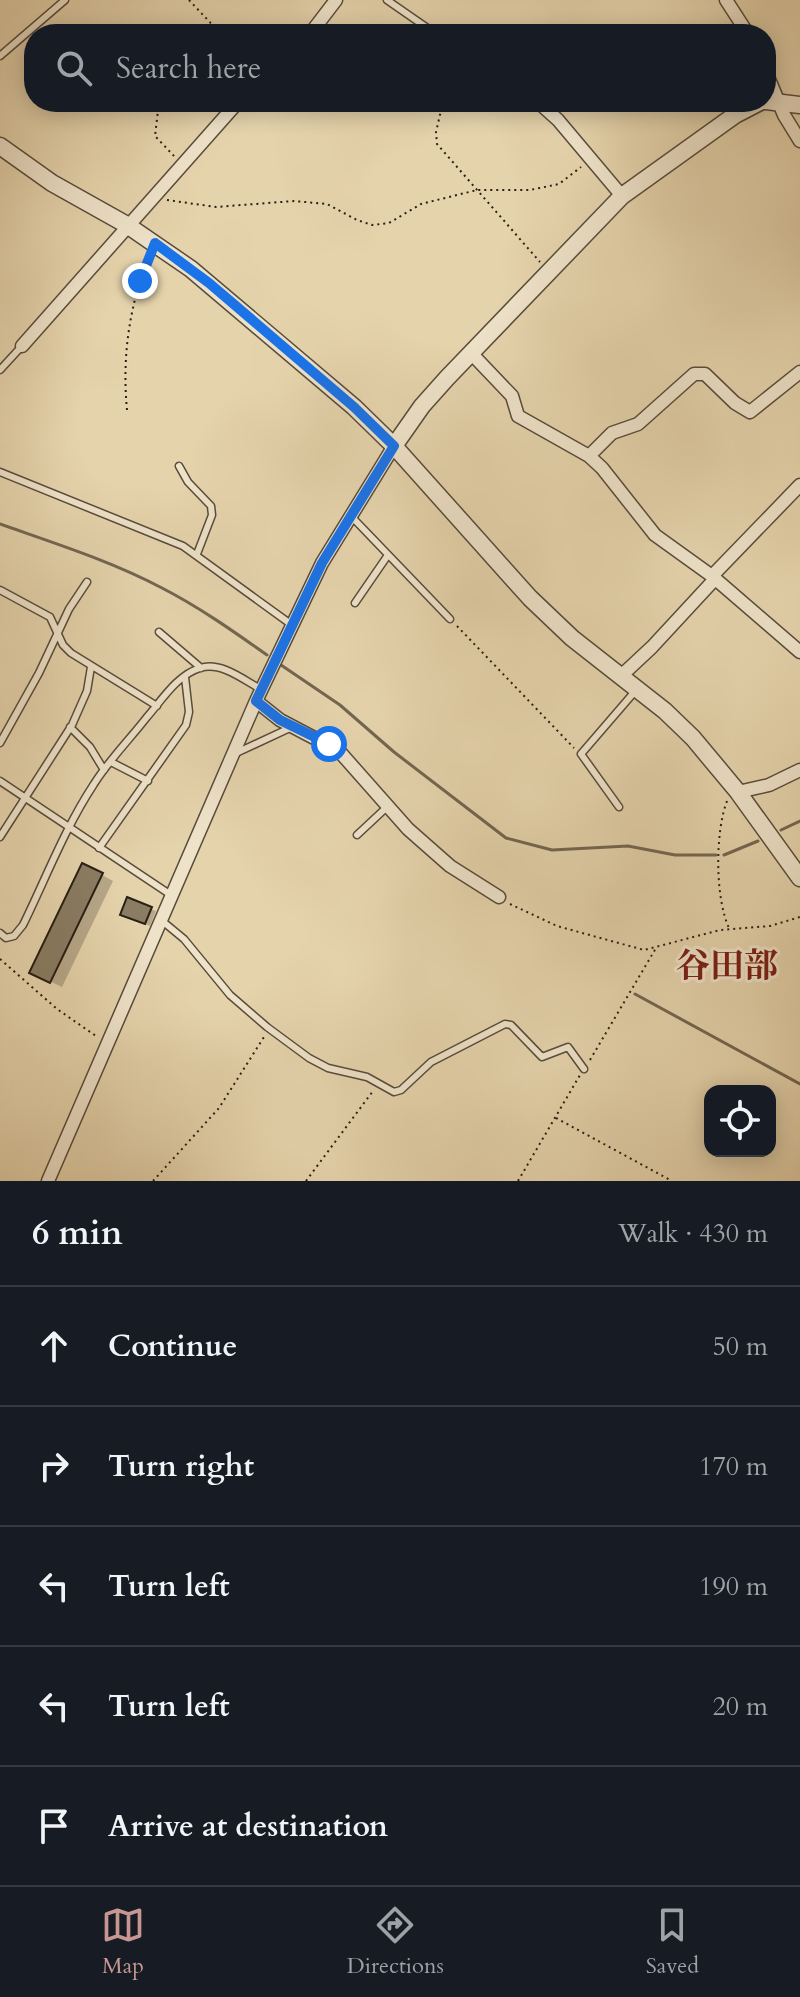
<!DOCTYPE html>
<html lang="en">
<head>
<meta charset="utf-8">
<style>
	body { margin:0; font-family:Cardo,"Noto Serif JP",serif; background:#20242c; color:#f1f3f6 }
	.controls { position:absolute; right:24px; bottom:24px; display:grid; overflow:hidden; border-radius:16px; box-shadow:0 4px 20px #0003 }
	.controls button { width:72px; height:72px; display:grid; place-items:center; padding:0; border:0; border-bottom:2px solid #363941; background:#171b24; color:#f1f3f6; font:40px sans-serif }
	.stop { position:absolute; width:24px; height:24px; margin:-18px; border:6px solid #1a73e8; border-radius:50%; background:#fff }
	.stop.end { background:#1a73e8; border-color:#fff; box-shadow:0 2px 8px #0008 }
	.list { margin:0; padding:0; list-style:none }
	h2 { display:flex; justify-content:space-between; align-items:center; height:104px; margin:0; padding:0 32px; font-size:34px }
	h2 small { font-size:26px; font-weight:400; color:#9ea1a6 }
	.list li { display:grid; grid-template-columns:52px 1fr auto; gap:24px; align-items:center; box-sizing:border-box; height:120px; padding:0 32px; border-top:2px solid #363941 }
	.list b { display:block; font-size:30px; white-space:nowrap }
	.list em { font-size:26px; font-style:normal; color:#9ea1a6 }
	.icon { flex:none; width:44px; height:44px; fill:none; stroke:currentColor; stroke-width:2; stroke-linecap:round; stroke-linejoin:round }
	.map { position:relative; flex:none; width:800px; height:1181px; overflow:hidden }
	.search { position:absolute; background:#171b24; box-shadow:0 4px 20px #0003; left:24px; right:24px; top:24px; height:88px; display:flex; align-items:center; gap:20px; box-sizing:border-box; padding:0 28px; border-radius:32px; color:#9ea1a6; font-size:30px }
	.sheet { height:704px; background:#171b24 }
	nav { display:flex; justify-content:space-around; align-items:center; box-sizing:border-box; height:112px; border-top:2px solid #363941; background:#171b24; font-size:22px; color:#9ea1a6 }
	nav a { display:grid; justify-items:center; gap:4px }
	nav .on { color:#c59692 }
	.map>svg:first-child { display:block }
	.shadow { fill:#0003 }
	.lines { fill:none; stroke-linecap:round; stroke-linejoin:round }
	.stream { stroke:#736651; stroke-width:3 }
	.building { fill:#8a7d64; stroke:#281f15; stroke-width:2 }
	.service-casing { stroke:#574c3b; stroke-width:9 }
	.minor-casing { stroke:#574c3b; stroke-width:15 }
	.tertiary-casing { stroke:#574c3b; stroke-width:19 }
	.path { stroke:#281f15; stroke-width:2; stroke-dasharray:2 4; stroke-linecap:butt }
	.service { stroke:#eee2c9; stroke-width:6 }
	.minor { stroke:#eee2c9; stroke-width:12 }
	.tertiary { stroke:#eee2c9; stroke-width:16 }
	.route { stroke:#1a73e8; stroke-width:10 }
	.labels { text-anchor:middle; stroke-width:6; stroke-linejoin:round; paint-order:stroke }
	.quarter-label { font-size:34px; font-weight:bold; fill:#7a1f14; stroke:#eee2c9 }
</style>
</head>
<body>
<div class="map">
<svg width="800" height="1181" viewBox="0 0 800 1181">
	<rect width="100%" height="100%" fill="#e5d3ac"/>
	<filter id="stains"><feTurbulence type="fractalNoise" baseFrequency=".0025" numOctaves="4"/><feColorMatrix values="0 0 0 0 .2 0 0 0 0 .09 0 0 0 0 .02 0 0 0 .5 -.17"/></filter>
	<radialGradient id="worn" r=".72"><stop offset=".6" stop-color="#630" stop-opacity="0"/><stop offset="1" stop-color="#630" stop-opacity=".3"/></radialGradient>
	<!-- shadow -->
	<path class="shadow" d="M102,875L113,881L62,987L43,978Z
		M151,909L156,911L150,926L127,917Z"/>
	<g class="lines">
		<!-- stream -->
		<path class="stream" d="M0,524C54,543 111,561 162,588C199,607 233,631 267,655
			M281,665L340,705L394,752L506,838L552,850L628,846L675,855H716
			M781,830L800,821
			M724,855L758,841
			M635,994L800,1084"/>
	</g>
	<!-- building -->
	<path class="building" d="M82,863L103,873L50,983L29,973Z
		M127,897L152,907L145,924L120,915Z"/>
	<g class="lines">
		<defs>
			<path id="service" d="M387,0L436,34
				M0,56L65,0
				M0,370L22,346
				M179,466L188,482L211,506L212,515L197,554
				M0,472L183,546L292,625
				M350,515L450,619
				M0,590L50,617L63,645L71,653L157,706
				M355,603L388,555
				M159,632L201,668
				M70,727L90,747L104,770
				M0,743L39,673L69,609L87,582
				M234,754L292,727
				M111,762L148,781
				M0,781L171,895
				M619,807L581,754L637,689
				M357,835L387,807
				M0,837L72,725L87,691L91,667
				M99,848L186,725L189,712L185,677
				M161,920L184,939L230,995L267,1027L309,1058L328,1068L367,1077L394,1092L401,1090L431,1062L505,1024L511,1025L542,1057L568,1047L584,1069
				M0,933L6,938L14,936L23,925C46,878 65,828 94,784C109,760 130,739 147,717C162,700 177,675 200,668C221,661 244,680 262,690"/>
			<path id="minor" d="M726,0L748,34
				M310,34L336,0
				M766,72L784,115L800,141
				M538,102L558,120L622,196
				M22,346L238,102
				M471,353L512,396L518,416L589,456L602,468L655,535L712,576L800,652
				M589,456L612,433L638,424L694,374H705L735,403L750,412L800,372
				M712,576L800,485
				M621,676L652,647L714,580
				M256,701L280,720L339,751L408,829L450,866L499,897
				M738,792L769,785L800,770
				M48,1181L256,701L322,563L394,446"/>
			<path id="tertiary" d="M766,101L800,105
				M0,146L52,183L127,225L191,269L354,407L394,446L530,598L572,638L665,711L693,738L738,792L800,878
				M394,446L422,406L447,378L622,196L735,115L760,102"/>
		</defs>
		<!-- service casing -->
		<use href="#service" class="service-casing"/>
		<!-- minor casing -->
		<use href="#minor" class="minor-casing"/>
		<!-- tertiary casing -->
		<use href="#tertiary" class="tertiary-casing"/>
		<!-- path -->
		<path class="path" d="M189,0L221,34
			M159,102L155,136L174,156
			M443,102L436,132L437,144L540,262
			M167,200L216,207L294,201L327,204L357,220L372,225L389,223L421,204L477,190H530L559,184L581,167
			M127,410C122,357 129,308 148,258
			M457,626L574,748
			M727,801C715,832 715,898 729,928
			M510,904L557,926L644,950L720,930L770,926L800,917
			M0,959L57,1009L96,1036
			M590,1060L656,948
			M556,1118L672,1181
			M153,1181L219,1108L264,1037
			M306,1181L373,1091
			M518,1181L580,1075"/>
		<!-- service -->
		<use href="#service" class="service"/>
		<!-- minor -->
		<use href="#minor" class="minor"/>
		<!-- tertiary -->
		<use href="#tertiary" class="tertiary"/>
	</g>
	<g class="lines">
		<!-- route -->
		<path class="route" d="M140,281L155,243L209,283L354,407L394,446L322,563L256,701L280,720L329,744"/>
	</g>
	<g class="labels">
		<!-- quarter labels -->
		<g class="quarter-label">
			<text x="727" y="977">谷田部</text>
		</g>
	</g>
	<rect width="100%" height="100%" filter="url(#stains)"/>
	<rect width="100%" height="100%" fill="url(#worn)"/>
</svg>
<div class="controls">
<button><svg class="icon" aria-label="locate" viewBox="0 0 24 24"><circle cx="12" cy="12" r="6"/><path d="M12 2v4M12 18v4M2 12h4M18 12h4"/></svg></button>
</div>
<div class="stop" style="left:329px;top:744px"></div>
<div class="stop end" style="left:140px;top:281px"></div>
<div class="search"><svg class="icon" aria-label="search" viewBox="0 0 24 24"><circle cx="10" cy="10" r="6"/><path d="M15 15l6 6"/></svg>Search here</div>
</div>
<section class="sheet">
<h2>6 min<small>Walk · 430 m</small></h2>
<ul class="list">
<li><svg class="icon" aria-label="ahead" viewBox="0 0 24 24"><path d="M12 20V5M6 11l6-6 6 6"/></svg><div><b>Continue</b></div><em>50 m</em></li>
<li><svg class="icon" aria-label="right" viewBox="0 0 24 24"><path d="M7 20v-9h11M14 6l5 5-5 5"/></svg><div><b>Turn right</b></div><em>170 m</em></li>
<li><svg class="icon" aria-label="left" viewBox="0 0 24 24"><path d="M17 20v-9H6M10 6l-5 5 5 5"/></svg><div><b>Turn left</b></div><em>190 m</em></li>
<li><svg class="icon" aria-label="left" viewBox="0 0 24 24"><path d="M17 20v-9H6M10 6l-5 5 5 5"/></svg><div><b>Turn left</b></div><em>20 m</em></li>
<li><svg class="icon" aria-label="arrive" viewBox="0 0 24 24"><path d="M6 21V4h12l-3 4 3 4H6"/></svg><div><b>Arrive at destination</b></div></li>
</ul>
</section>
<nav>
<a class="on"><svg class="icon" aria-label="map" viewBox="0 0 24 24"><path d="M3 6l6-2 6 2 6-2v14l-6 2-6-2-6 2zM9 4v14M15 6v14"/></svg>Map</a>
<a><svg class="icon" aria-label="directions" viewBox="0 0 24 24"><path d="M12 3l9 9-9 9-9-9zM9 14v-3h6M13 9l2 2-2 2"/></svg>Directions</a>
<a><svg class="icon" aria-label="saved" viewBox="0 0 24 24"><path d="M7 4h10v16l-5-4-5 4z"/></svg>Saved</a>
</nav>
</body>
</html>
